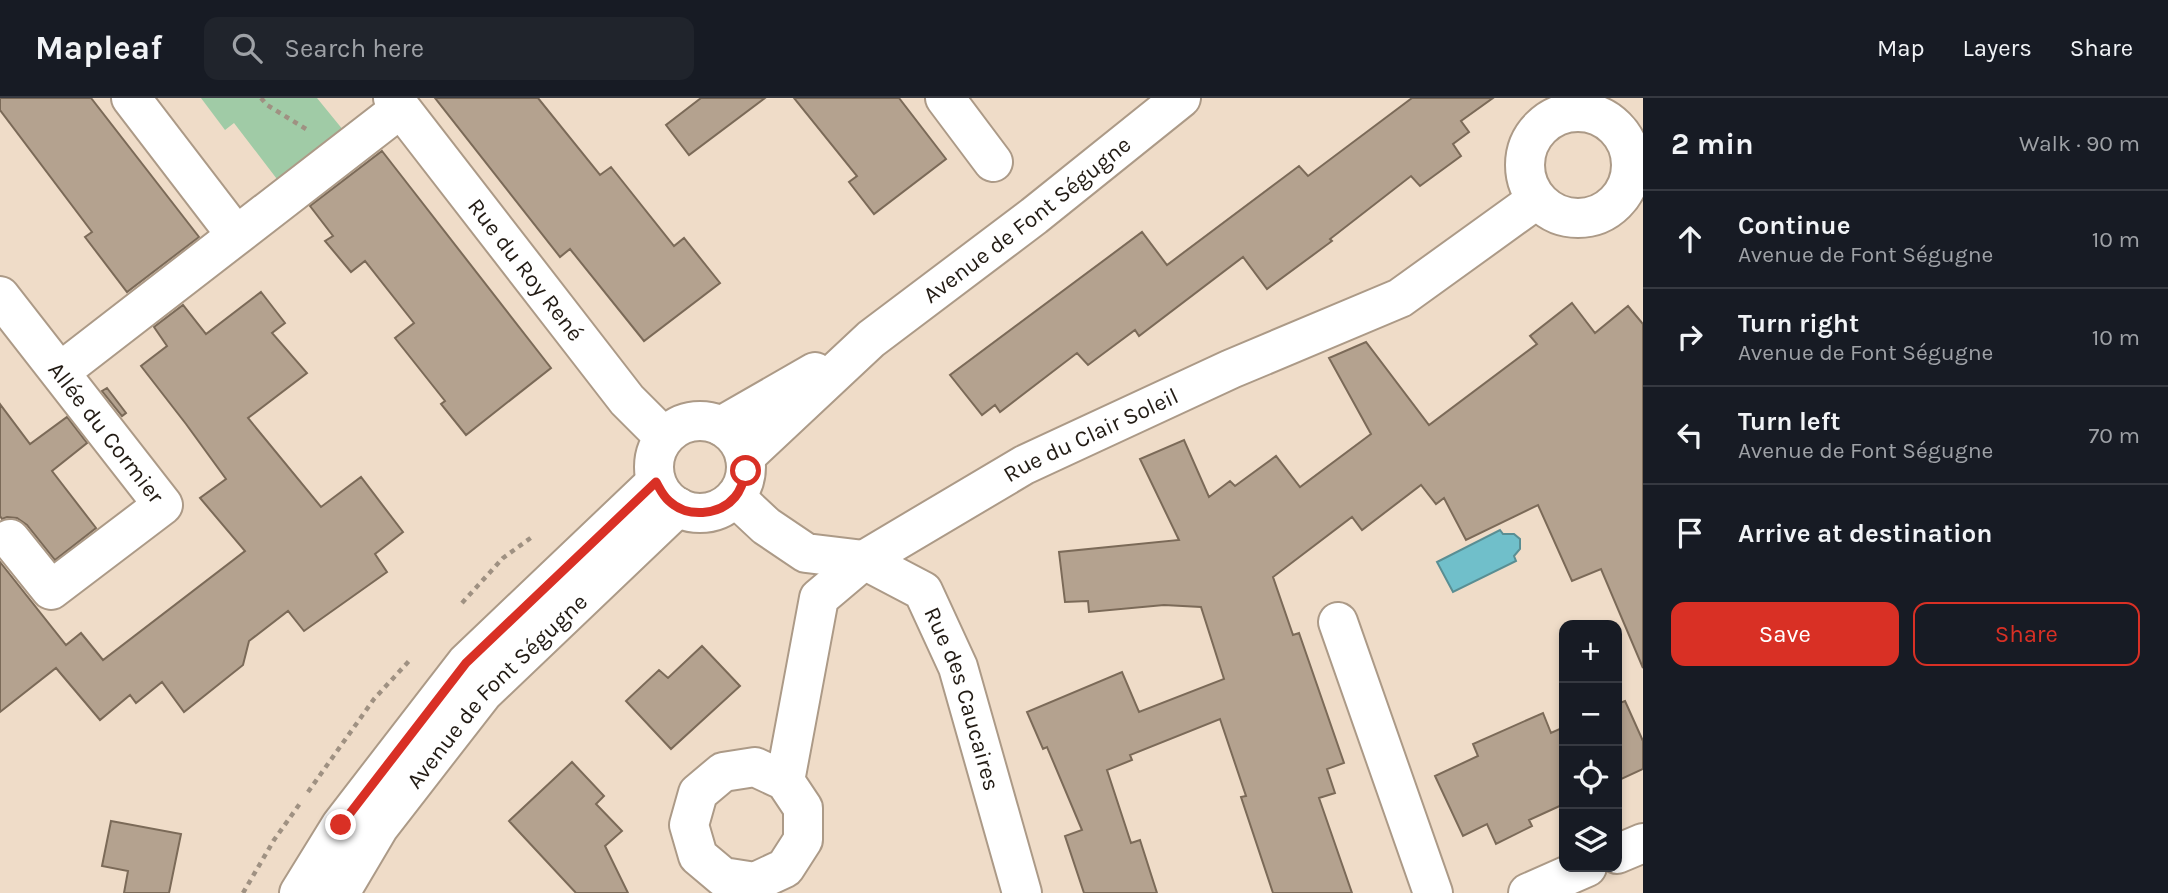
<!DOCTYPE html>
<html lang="en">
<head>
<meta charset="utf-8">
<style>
	body { margin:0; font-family:Karla,sans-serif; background:#20242c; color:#f1f3f6 }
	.controls { position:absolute; right:21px; bottom:21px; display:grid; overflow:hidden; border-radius:14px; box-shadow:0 4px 10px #0003 }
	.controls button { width:63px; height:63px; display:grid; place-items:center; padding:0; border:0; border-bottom:2px solid #363941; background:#171b24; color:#f1f3f6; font:35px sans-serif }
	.stop { position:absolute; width:21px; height:21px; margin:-16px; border:5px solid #d93025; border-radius:50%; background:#fff }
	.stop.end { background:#d93025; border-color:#fff; box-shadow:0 2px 7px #0008 }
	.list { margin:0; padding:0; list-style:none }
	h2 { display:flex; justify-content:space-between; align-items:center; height:91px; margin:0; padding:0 28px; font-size:30px }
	h2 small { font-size:23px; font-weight:400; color:#9ea1a6 }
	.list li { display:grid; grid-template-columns:46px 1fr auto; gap:21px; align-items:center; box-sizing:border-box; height:98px; padding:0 28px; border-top:2px solid #363941 }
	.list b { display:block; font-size:26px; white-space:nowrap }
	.list p { margin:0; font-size:23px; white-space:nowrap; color:#9ea1a6 }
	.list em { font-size:23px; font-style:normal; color:#9ea1a6 }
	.actions { display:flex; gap:14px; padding:21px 28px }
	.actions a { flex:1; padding:16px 0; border:2px solid #d93025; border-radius:14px; text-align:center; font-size:24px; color:#d93025 }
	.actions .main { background:#d93025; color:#fff }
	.icon { flex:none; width:38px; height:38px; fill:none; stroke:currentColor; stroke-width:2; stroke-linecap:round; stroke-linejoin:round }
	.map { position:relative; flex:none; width:1643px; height:795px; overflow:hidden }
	header { display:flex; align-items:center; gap:42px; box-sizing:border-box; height:98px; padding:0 35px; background:#171b24; border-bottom:2px solid #363941 }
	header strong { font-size:33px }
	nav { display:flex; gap:38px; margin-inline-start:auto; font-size:24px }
	.search { width:490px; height:63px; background:#20242c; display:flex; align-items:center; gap:18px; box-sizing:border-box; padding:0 24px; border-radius:14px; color:#9ea1a6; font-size:26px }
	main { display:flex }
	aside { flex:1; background:#171b24 }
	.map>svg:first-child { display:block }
	.green { fill:#a0cba6 }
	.water { fill:#70bfca; stroke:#598e93; stroke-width:2 }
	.building { fill:#b4a28f; stroke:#7b6a58; stroke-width:2 }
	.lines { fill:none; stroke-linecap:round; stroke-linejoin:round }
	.minor-casing { stroke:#ac9a87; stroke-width:42 }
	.path { stroke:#9f9182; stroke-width:4.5; stroke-dasharray:5 5; stroke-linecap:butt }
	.minor { stroke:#fff; stroke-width:38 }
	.route { stroke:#d93025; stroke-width:9 }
	.labels { text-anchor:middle; stroke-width:7; stroke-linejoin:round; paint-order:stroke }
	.street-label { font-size:23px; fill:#221b14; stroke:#fde9d5 }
</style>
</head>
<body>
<header>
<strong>Mapleaf</strong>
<div class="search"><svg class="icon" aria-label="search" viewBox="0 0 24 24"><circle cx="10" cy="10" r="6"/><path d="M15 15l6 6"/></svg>Search here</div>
<nav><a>Map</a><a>Layers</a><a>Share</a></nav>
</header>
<main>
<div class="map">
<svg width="1643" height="795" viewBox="0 0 1643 795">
	<rect width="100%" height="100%" fill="#efdcc8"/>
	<!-- green -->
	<path class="green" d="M201,0H317L348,38L283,89L234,25L225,32Z"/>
	<!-- water -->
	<path class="water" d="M1500,432L1503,436H1514L1520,441V451L1514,458L1516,463L1453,494L1437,464Z"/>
	<!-- building -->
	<path class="building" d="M0,0H91L199,139L127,194L85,139L92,134L0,12Z
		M435,0H538L600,77L611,69L674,148L684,140L720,185L644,243L570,151L560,159Z
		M701,0H765L689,57L666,27Z
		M794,0H899L946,61L874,116L849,84L857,78Z
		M1412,0H1493L1461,23L1469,34L1453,46L1461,58L1420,88L1411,78L1330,141L1332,143L1267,191L1243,159L1139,238L1135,232L1088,267L1077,255L1000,314L995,307L982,317L950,277L1142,134L1167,167L1299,68L1308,78Z
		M382,53L551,270L466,337L441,306L445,303L395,240L414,225L365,163L351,174L325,143L333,138L310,108Z
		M261,194L285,225L272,235L307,275L248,320L321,409L361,379L403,434L375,456L387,474L304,533L288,513L249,543L243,567L184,614L162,584L136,605L130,597L100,622L56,570L0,614V464L66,547L81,535L103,562L245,453L200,400L226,381L186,326L141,268L167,248L154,229L183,207L206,236Z
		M1572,205L1595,235L1628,208L1643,226V570L1601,471L1572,483L1538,407L1466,442L1444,400L1436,406L1421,387L1362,432L1352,419L1273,479L1293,537L1299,535L1344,665L1327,671L1335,695L1319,700L1352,795H1273L1241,699L1246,698L1220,621L1130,657L1132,662L1107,672L1131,745L1140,742L1157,795H1084L1065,738L1082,732L1047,649L1043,651L1027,614L1122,574L1139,614L1224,581L1201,509L1164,507L1089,514L1088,503L1065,504L1059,454L1179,442L1140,361L1184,342L1209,399L1230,383L1235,388L1276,358L1300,389L1371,336L1329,260L1366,244L1429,327L1537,246L1530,238Z
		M107,290L126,315L122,318L102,293Z
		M0,306L30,346L67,319L87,345L52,373L96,430L55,462L27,427L17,420L7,419L2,421L0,418Z
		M702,548L740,588L671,651L626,603L659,572L668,580Z
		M1625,603L1643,643V671L1617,683V606Z
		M1543,615L1551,635L1564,629V706L1529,722L1532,728L1496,746L1487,726L1463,738L1435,678L1478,658L1473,646Z
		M572,664L604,698L596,706L622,733L605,748L628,795H576L509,723Z
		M111,723L181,736L169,795H124L128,773L102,768Z"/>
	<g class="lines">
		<defs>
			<g id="minor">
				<path d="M131,0L236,137"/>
				<path id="s1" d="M393,0L627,302L664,339"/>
				<path d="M945,0L993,64"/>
				<circle cx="1578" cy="67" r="53"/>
				<path id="s2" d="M0,198L163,407L51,492L10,441"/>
				<path d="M60,274L400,11"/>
				<circle cx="700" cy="369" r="46"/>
				<path d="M721,328L815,274"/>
				<path id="s3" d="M745,359L871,241L1034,118L1181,0"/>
				<path id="s4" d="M735,399L766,428L806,455L864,462L923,493L958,569L1022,795"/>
				<path d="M1338,524L1433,795"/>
				<path id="s5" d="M785,683L755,669L723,674L698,695L689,727L698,758L723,779L755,784L785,770L803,742V710L785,683L819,500L864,462L1024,367L1231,271L1400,200L1536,102"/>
				<path d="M1617,756L1643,745"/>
				<path d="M299,795L341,727L466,565L656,384"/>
				<path id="s6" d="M340,795L379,729L483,595L678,409"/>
				<path d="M1528,795L1587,769"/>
			</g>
		</defs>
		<!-- minor casing -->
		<use href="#minor" class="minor-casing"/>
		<!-- path -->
		<path class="path" d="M261,0L267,7L306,31
			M462,505L503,460L532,439
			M308,694L374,601L409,563
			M243,795L274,742L301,704"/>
		<!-- minor -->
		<use href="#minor" class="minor"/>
	</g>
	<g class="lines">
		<!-- route -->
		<path class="route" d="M341,727L466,565L656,384C660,391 663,398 669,403C687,420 719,418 735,399C741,392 744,382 746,373"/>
	</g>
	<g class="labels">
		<!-- street labels -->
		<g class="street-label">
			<text dy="8" stroke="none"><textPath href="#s3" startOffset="369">Avenue de Font Ségugne</textPath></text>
			<text dy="8" stroke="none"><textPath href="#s1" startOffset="217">Rue du Roy René</textPath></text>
			<text dy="8" stroke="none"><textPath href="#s2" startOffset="173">Allée du Cormier</textPath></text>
			<text dy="8" stroke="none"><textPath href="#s5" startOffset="864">Rue du Clair Soleil</textPath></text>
			<text dy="8" stroke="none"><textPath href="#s6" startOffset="257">Avenue de Font Ségugne</textPath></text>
			<text dy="8" stroke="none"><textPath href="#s4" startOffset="331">Rue des Caucaires</textPath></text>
		</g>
	</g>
</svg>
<div class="controls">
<button>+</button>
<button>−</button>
<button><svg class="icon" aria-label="locate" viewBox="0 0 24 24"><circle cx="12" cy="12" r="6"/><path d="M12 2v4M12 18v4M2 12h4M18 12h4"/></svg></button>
<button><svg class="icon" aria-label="layers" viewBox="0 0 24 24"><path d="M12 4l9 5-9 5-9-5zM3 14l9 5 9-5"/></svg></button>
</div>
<div class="stop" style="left:746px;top:373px"></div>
<div class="stop end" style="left:341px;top:727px"></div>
</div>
<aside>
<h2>2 min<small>Walk · 90 m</small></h2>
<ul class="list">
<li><svg class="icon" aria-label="ahead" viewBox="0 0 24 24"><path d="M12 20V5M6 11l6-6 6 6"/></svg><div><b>Continue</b><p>Avenue de Font Ségugne</p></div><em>10 m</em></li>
<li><svg class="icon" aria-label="right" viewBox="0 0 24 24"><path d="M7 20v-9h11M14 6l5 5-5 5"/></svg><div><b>Turn right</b><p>Avenue de Font Ségugne</p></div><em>10 m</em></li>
<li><svg class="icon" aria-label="left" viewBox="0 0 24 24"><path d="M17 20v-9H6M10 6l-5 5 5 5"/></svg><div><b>Turn left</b><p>Avenue de Font Ségugne</p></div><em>70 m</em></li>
<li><svg class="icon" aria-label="arrive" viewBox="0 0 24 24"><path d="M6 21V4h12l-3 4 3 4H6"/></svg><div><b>Arrive at destination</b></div></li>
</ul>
<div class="actions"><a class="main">Save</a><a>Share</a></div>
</aside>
</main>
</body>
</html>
